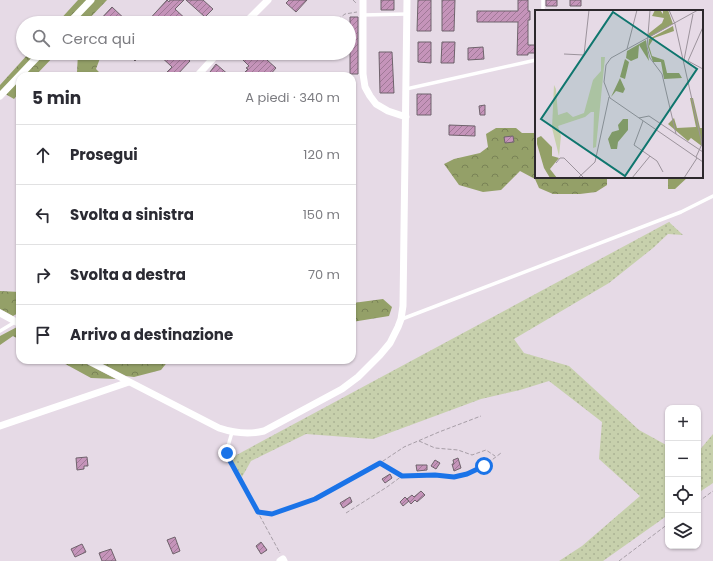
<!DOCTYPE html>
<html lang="it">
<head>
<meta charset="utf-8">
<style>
	body { margin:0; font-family:Poppins,sans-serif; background:#f7f7f7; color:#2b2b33 }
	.controls { position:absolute; right:12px; bottom:12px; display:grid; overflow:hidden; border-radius:8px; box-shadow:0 1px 3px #0004 }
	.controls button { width:36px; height:36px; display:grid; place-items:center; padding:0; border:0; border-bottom:1px solid #e1e1e2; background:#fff; color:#2b2b33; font:20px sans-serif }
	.stop { position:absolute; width:12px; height:12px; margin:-9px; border:3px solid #1a73e8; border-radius:50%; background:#fff }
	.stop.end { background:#1a73e8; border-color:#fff; box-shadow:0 1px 4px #0008 }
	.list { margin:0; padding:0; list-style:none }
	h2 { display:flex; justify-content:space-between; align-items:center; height:52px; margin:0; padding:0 16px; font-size:17px }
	h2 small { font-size:13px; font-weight:400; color:#7c7c81 }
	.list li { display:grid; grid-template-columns:26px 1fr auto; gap:12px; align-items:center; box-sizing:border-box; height:60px; padding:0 16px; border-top:1px solid #e1e1e2 }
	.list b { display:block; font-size:15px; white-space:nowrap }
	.list em { font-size:13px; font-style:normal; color:#7c7c81 }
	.icon { flex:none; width:22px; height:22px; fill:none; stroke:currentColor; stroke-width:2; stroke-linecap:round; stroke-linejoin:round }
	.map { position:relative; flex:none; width:713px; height:561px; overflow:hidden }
	.search { position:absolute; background:#fff; box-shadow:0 1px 3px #0004; left:16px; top:16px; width:340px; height:44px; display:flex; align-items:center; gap:10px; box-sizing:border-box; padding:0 14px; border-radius:22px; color:#7c7c81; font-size:15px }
	.panel { position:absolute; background:#fff; box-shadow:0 1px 3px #0004; left:16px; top:72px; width:340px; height:292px; border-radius:12px }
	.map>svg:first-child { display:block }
	.grass { fill:url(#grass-dots) }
	.forest { fill:url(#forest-crowns) }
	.building { fill:url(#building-hatch); stroke:#6f636c }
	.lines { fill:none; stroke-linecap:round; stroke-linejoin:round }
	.path { stroke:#a79ea7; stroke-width:1; stroke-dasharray:4 2; stroke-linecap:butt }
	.service { stroke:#fff; stroke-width:3.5 }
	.minor { stroke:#fff; stroke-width:7 }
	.route { stroke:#1a73e8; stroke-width:5 }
	.inset-road { fill:none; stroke:#9c939c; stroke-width:1 }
	.view { fill:#0f766e; fill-opacity:0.15; stroke:#0f766e; stroke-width:2 }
	.inset-edge { fill:none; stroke:#2c282c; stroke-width:2 }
</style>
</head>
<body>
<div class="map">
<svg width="713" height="561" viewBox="0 0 713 561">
	<defs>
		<pattern id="grass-dots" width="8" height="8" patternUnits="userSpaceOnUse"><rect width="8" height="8" fill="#c7d0ac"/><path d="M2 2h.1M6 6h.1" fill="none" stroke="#abb394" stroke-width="1.8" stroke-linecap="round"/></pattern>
		<pattern id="forest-crowns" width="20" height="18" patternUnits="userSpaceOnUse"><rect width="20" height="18" fill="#94a068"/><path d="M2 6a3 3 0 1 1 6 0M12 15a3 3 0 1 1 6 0" fill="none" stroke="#798256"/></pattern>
		<pattern id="building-hatch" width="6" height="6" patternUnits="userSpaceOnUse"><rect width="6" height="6" fill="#c594ba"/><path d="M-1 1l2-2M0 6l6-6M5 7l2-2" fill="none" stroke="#a07997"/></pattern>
	</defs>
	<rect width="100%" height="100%" fill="#e6dae6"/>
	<!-- grass -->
	<path class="grass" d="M669,222L683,235L668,234L653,248L609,283L514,339L524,353L569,366L639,430L668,446V515L603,561H559L582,546L640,496L599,459L602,422L549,381L520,390L481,399L373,439L306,434L251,461L242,477L231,458Z
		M713,434V483L698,493V452Z"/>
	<!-- forest -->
	<path class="forest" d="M78,0H107L85,23H57Z
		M29,53H57L35,76H20V92L14,99L0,91V85Z
		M78,53H102L96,69L103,76H81L77,72Z
		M496,128H516L522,133H536V177H607V185L596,192L580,194H553L539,188L535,179L520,171L501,190L483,192L459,185L444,164L454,159L480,153L488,147L486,134Z
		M668,177H688L675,189H668Z
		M0,291L20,292V312L13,316L0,309Z
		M352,298L353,303L383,299L392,307L389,316L352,322Z
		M17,327L20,328V340L13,336L0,345V336Z
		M58,360H79L116,379L91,378Z
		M95,360H169L161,370L134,377L126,376Z"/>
	<!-- building -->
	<path class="building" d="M167,0L169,2L170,0H184L175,9L190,23H166L164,21L162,23H146Z
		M186,0H203L213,9L205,17Z
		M289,0H307L296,12L286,3Z
		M381,0H394V10H381Z
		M418,0H431V31H417Z
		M442,0H455L454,31H442Z
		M518,0H528V11H530V20H528V45H536V53H528V55H517L518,22H477V11H518Z
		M546,0H557V6H546Z
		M570,0H581V6H570Z
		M112,7L129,23H97Z
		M350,17H358V74H350Z
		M418,42H431V63L418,62Z
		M442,42H455L454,63H441Z
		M483,47L484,59L468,60V48Z
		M379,52H392L394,93H380Z
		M127,53H142L135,61Z
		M157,53H181L190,61L176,76H163L172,67Z
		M247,53H274L267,60L276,68L269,76H241L248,69L246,68L249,66L242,59Z
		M216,64L230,76H215L210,72Z
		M417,94H431V115H417Z
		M485,105V115H480L479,106Z
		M449,125L475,126V136L449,135Z
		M513,136L514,142L505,143L504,137Z
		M87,457L88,466H84V469L77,470L76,458Z
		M458,458L461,468L454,471L452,464H454L453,460Z
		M435,460L440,463L436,469L431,466Z
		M416,465H427V470L417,471Z
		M390,474L392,478L385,483L382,479Z
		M421,491L425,495L417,502L415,500L411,504L407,499L412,495L414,497Z
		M350,497L352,502L343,508L340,503Z
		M405,497L409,501L403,506L400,502Z
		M175,537L180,551L173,554L167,540Z
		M261,542L267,550L261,554L256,546Z
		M82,544L86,552L75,557L71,549Z
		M111,549L116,561H102L99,553Z"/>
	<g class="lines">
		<!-- path -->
		<path class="path" d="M353,0L356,3
			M333,23L345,14L357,12
			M289,56L293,53
			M419,441L435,448L458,450L472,455L486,450L495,456
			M231,463L280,553
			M381,463L402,476L435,475L454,477L467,474L484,466L501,453
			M698,502L713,491
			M257,512L271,514L315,499L380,463L404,447L439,432L481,416
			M346,513L387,487L402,476
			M619,561L668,524"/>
		<!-- service -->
		<path class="service" d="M543,11V0
			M363,15L407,14
			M406,89L536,60
			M402,319L681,212L713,196
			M0,331L15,322
			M229,459C225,450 230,441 232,432"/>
		<!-- minor -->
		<path class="minor" d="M363,0V74L365,87L370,96L376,104L388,111L406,117
			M69,23L91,0
			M245,23L268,0
			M197,76L218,53
			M0,96L41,53
			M0,313L20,324
			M87,360L219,428C234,433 248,435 264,431L342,389L358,377L380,355L390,343L398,327L401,319L403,306L407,0
			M0,426L129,382
			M280,561L283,559L284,561"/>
	</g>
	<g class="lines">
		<!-- route -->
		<path class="route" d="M227,453L229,459L258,512L272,514L315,499L380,463L402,476L435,475L454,477L467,474L484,466"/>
	</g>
	<!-- overview -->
	<g transform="translate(535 10)">
		<rect width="168" height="168" fill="#e6dae6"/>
		<path d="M66,47H70L61,137L58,138L59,102H56L50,107L23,116L26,126L24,146L17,118L19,75L21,79L23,105L32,102L38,107L49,103L58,70L66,61Z" fill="#c7d0ac"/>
		<path d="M120,0H125L128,4V0H133L138,14L115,27L113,24L127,13L129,8L117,6ZM138,16L139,21L119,28L114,36L117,46L129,50L132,63H144L147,68L129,69L126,52H118L113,37L114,29ZM111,30L114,51L104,35L103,48L96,51L91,48L92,41ZM90,49L94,52L90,69L85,67ZM85,68L90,79L88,83L81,81L76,87ZM155,88H158L165,118H168V137L156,128L153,131L133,114L139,108L142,118L161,117ZM88,109H93V120L83,132L82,139H76L73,129L77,122L84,120L83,115ZM6,126L17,137V146L24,148L15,159L22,168H15L9,158L2,134V128Z" fill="#94a068"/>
		<path class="inset-road" d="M115,0L112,37L115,48L127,64L141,124M134,0L140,14L167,134L161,147M163,0L76,48L71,55L69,72L75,88L168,152M168,17L153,51L168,59M92,39L102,0M29,44L49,45L54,0M149,50L158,4M104,108L114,106L168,142M108,111L99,135L122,151L128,162M21,153L25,148H29L49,168M43,168L60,152L74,87M97,168L115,146M149,168L162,148"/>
		<path class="view" d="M78,2L162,59L90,166L6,109Z"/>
		<rect width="168" height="168" class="inset-edge"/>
	</g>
</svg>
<div class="controls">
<button>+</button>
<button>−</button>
<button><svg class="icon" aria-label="locate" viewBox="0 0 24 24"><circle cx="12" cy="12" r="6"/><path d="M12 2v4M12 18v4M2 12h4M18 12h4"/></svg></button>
<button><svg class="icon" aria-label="layers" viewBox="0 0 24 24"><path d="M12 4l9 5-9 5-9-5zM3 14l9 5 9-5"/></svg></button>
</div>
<div class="stop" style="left:484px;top:466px"></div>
<div class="stop end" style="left:227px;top:453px"></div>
<div class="search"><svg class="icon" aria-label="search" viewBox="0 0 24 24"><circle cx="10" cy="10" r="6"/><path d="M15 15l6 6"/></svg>Cerca qui</div>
<section class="panel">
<h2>5 min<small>A piedi · 340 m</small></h2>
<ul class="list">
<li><svg class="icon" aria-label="ahead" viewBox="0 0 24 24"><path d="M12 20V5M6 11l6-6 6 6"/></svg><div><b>Prosegui</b></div><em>120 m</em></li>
<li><svg class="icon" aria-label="left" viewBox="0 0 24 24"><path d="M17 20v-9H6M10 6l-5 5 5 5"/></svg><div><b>Svolta a sinistra</b></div><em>150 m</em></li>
<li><svg class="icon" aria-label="right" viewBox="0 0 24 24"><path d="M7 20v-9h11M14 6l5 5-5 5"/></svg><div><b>Svolta a destra</b></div><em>70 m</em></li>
<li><svg class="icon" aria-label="arrive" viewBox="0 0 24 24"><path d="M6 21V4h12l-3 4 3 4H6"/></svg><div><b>Arrivo a destinazione</b></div></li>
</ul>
</section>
</div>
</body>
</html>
